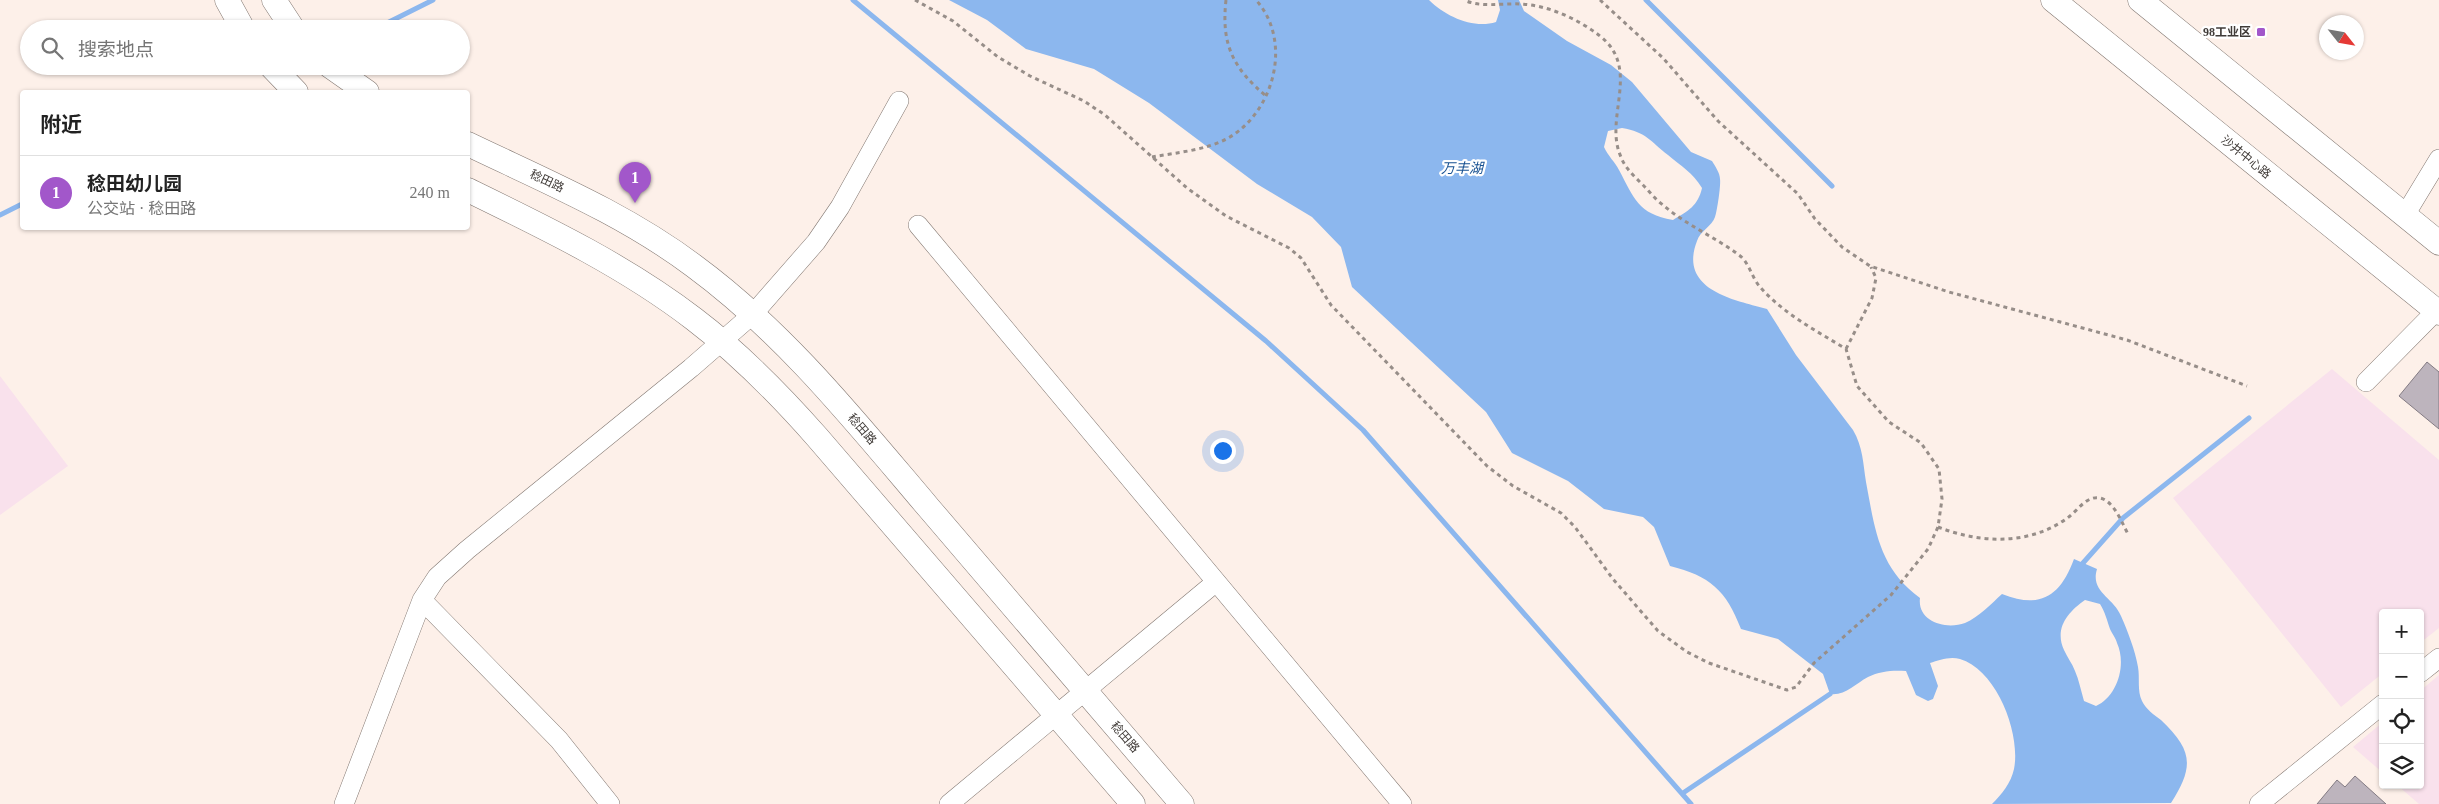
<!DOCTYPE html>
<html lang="zh">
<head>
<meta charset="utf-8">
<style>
	body { margin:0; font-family:"Times New Roman","Noto Sans SC",serif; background:#f2f2f2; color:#222 }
	.controls { position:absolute; right:15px; bottom:15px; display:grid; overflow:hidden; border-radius:5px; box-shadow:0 1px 4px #0004 }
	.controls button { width:45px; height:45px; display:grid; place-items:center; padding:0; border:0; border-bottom:1px solid #e0e0e0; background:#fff; color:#222; font:25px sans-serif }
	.compass { position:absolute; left:2319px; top:15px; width:45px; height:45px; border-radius:50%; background:#fff; box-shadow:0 1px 4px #0004; rotate:121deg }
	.you { position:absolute; left:1222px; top:450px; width:18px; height:18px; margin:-12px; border:4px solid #fff; border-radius:50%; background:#1a73e8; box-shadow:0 0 0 8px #1a73e833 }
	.badge { display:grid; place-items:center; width:32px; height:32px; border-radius:50%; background:#a257ca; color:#fff; font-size:16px; font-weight:700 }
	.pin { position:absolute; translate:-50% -41px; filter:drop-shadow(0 1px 2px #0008) }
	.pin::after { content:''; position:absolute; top:26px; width:18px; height:15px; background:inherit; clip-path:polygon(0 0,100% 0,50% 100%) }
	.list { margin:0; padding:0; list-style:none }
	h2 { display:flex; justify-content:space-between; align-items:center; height:65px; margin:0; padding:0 20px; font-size:21px }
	h2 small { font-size:16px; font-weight:400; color:#767676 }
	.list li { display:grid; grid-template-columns:32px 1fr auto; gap:15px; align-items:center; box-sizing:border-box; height:75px; padding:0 20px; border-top:1px solid #e0e0e0 }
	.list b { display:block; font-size:19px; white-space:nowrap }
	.list p { margin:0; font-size:16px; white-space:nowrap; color:#767676 }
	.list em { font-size:16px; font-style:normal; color:#767676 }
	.icon { flex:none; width:28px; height:28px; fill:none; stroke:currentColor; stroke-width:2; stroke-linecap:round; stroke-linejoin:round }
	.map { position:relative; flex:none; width:2439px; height:804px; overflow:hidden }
	.search { position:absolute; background:#fff; box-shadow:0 1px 4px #0004; left:20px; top:20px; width:450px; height:55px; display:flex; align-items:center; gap:12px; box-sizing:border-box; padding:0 18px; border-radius:28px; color:#767676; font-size:19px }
	.panel { position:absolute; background:#fff; box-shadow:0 1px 4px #0004; left:20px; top:90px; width:450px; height:140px; border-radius:5px }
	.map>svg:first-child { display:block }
	.industrial { fill:#f9e1ec }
	.water { fill:#8cb7ee; fill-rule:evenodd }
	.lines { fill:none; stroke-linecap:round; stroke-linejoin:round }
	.stream { stroke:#8cb7ee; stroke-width:5 }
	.building { fill:#bdb4bd; stroke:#837b83 }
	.minor-casing { stroke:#827771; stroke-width:20 }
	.tertiary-casing { stroke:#827771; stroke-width:25 }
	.path { stroke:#978e89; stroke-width:3; stroke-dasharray:4 4; stroke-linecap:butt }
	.minor { stroke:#fff; stroke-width:19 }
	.tertiary { stroke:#fff; stroke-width:24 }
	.poi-dot { fill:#a257ca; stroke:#fff; stroke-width:2 }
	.labels { text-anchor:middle; stroke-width:4.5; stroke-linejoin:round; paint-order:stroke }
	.poi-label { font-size:12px; font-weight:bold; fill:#403b38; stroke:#fff; text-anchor:end }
	.street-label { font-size:12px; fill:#403b38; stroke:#fff }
	.water-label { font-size:14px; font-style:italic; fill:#165091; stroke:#fff }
</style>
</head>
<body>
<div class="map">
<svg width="2439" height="804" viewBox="0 0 2439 804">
	<rect width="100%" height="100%" fill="#fdf0e9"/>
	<!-- industrial -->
	<path class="industrial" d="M2332,369L2439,460V628L2420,643V613H2383V673L2341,707L2173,498Z
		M0,376L68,466L0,515Z
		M2439,675V804H2419L2397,785H2420V691Z
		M2383,722V773L2353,747Z"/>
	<!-- water -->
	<path class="water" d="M949,0H1429C1446,17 1474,29 1496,22L1500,10L1498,0H1519L1524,11L1567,41L1611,65L1632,82L1691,152L1712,161C1715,166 1720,173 1720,179C1721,185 1717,212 1715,217C1712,226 1700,231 1697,241C1678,290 1734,300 1767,309L1796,355L1853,430C1863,447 1863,463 1866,482C1875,530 1879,568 1920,598C1917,622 1946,630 1965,623C1979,617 1991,604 2002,594C2040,609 2060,597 2074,559L2097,569C2090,592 2113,597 2121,616C2128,632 2135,650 2138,667C2140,678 2137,691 2142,701C2146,709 2154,715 2161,720C2192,750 2195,765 2171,803L1992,804C2002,794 2011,783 2014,769C2021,734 1997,670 1960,659C1950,656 1939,660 1930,663L1938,686L1933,699L1928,701L1916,695L1906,671C1893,670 1880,671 1868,677C1855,684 1845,696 1830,694L1823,674L1778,639L1741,629C1726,590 1710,576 1670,566L1654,527L1643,517L1604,509L1568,481L1512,453L1486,412L1352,287L1341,247L1312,217L1257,184L1149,103L1094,69L1026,49L987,20ZM1622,128C1646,132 1650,141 1668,155C1681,166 1693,173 1702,188C1698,206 1688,211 1673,220C1638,214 1634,198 1619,170C1615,162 1608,156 1604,147L1608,131ZM2085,600L2100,604C2105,612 2107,620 2110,629C2112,634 2116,638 2117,643C2127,665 2117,697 2096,706L2084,701C2081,691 2079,680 2075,671C2072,663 2067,657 2064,650C2054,628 2068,612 2085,600Z"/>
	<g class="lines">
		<!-- stream -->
		<path class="stream" d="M853,0L1266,341L1363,430L1691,804
			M1646,0L1832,186
			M375,29L433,0
			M0,215L22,204
			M2083,563L2123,518L2249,418
			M1683,793L1830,694"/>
	</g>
	<!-- building -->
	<path class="building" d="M2427,362L2439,372V429L2399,396Z
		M2355,776L2386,804H2317L2337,780L2345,787Z"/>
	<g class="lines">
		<defs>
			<path id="minor" d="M2405,215L2439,159
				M918,225L1402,804
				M2366,382L2436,311
				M422,600L559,740L610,804
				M2420,673L2439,658
				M344,804L422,600L437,577L467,550L691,368L753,314L816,242L840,207L899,101
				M949,804L1216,582
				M2259,804L2383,704"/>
			<path id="tertiary" d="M227,0L243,29
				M274,0L293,29
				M2053,0L2439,313
				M2140,0L2439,243
				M271,66L296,92
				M330,66L367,92
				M468,144C545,181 625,214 694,266C785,333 855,421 928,507C1013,606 1098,705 1182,804
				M468,190C546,228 625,266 694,319C740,354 779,394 817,437L1133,804"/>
		</defs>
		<!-- minor casing -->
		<use href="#minor" class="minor-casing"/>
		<!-- tertiary casing -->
		<use href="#tertiary" class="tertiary-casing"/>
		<!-- path -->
		<path class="path" d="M915,0L953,21L998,57L1030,76L1084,101L1105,115L1187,188L1226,216L1289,248L1301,258L1331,305L1487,466L1513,486L1561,513L1575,527L1613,579L1658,631L1687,652L1709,663L1787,690L1796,687L1814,663L1891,595L1928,549L1938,527L1942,499L1939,469L1921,443L1889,422L1857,386L1846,349C1815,330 1784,314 1760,287C1752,278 1749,262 1739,255C1715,237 1686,225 1663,205C1655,199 1649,191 1642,184C1634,176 1625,168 1621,157C1603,118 1642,69 1600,36C1578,19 1548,5 1520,4C1501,3 1481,8 1464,0
			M1226,0C1221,45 1233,68 1267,97
			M1600,0L1663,58L1718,121L1798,194L1815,219L1842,247L1870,266L1949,292L2127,340L2247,386
			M1152,157C1179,152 1213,150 1236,133C1276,104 1291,39 1256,0
			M1846,349L1872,298L1876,278L1871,267
			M1938,527C1979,543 2027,546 2066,519C2077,512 2086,495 2100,498C2114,501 2122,523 2128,534"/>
		<!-- minor -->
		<use href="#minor" class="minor"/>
		<!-- tertiary -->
		<use href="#tertiary" class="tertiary"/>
	</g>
	<!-- markers -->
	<rect class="poi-dot" x="2256" y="27" width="10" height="10" rx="2.5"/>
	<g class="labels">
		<!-- poi labels -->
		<g class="poi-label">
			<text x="2251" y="36">98工业区</text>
		</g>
		<!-- street labels -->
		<g class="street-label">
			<text transform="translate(2246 157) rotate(39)" y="4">沙井中心路</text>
			<text transform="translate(547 181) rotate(25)" y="4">稔田路</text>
			<text transform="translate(862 429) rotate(49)" y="4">稔田路</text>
			<text transform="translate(1125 737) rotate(49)" y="4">稔田路</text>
		</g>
		<!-- water labels -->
		<g class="water-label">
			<text x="1462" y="173">万丰湖</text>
		</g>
	</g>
</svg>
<div class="controls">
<button>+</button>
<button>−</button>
<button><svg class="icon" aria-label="locate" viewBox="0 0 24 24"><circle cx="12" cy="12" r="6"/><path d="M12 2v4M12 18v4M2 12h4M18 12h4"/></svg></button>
<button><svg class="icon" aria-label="layers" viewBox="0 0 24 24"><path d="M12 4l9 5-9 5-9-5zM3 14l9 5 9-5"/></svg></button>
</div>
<svg class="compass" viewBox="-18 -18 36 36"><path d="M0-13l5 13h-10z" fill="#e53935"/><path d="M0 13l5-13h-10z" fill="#767676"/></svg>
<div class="you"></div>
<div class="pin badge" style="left:635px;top:203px">1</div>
<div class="search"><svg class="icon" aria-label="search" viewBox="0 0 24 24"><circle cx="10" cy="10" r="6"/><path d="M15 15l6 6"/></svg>搜索地点</div>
<section class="panel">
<h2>附近<small></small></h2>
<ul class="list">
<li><span class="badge">1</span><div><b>稔田幼儿园</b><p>公交站 · 稔田路</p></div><em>240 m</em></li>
</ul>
</section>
</div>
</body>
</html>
